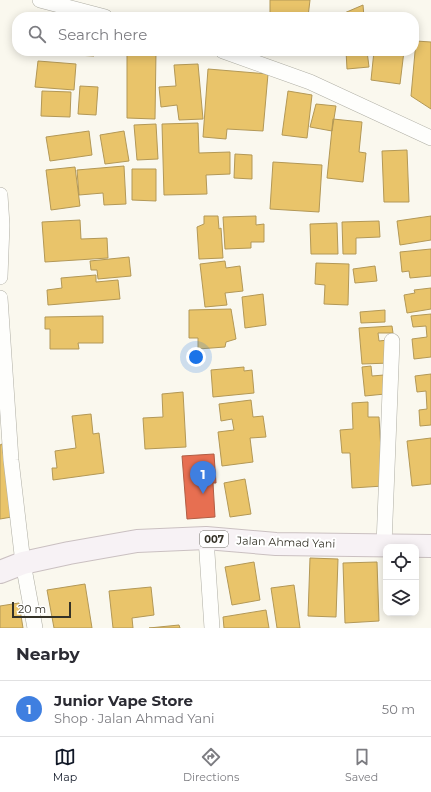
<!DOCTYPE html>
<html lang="en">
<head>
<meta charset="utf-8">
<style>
	body { margin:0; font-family:Montserrat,sans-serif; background:#f2f2f3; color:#2b2b33 }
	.controls { position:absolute; right:12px; bottom:12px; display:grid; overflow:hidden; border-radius:8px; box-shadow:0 2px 10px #0003 }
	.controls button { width:36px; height:36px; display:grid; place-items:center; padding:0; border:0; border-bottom:1px solid #e1e1e2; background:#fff; color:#2b2b33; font:20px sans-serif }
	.scale { position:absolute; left:12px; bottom:10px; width:59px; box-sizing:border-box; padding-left:4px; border:2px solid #343227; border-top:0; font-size:11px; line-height:14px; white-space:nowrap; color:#343227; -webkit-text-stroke:3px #fff; paint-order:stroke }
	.you { position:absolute; left:196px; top:357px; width:14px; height:14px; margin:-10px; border:3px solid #fff; border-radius:50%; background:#1a73e8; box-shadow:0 0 0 6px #1a73e833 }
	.badge { display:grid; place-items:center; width:26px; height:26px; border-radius:50%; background:#111827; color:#fff; font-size:13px; font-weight:700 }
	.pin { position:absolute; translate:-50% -33px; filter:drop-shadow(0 1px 2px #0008) }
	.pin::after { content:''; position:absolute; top:21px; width:14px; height:12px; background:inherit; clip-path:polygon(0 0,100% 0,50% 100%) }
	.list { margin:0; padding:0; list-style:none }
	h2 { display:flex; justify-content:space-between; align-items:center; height:52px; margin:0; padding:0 16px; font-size:17px }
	h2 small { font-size:13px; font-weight:400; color:#7c7c81 }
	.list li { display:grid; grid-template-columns:26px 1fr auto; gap:12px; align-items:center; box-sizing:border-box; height:56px; padding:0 16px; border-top:1px solid #e1e1e2 }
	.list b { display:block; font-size:15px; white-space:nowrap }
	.list p { margin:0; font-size:13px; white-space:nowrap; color:#7c7c81 }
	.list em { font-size:13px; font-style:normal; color:#7c7c81 }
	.icon { flex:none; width:22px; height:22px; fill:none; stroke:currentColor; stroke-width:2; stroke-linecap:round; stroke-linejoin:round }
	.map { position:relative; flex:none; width:431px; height:628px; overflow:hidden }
	.search { position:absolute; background:#fff; box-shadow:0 2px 10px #0003; left:12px; right:12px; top:12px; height:44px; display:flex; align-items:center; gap:10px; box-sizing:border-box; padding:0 14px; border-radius:16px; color:#7c7c81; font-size:15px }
	.sheet { height:108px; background:#fff }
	nav { display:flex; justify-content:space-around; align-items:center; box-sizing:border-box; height:56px; border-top:1px solid #e1e1e2; background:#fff; font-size:11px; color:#7c7c81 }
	nav a { display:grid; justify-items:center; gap:2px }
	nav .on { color:#111827 }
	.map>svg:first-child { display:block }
	.homes { fill:#e9c46a; stroke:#b39856 }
	.shops { fill:#e76f51; stroke:#b15d44 }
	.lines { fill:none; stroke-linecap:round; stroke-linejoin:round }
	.minor-casing { stroke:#afaea4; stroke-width:16 }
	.primary-casing { stroke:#cac0c1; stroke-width:24 }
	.minor { stroke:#fefefc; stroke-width:15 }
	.primary { stroke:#f7f2f5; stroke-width:22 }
	.labels { text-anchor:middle; stroke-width:4; stroke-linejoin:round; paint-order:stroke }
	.shield { fill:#fff; stroke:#717068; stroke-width:1 }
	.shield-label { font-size:10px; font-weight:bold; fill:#343227 }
	.street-label { font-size:11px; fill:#343227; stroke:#fff }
</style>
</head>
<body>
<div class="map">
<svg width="431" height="628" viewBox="0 0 431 628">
	<rect width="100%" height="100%" fill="#faf8ee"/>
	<!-- homes -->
	<path class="homes" d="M270,0H310L308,17H270Z
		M363,5L364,17H342V14Z
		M416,41L431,42V109L411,96Z
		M42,51H94V56L41,53Z
		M127,51H156L155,119L127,118Z
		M346,51H367L369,67L347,69Z
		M374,51H404L400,84L371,80Z
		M38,61L76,64L74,90L35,87Z
		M198,64L203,119L179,120L177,105L161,107L159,87L176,86L174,65Z
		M208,69L268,74L263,131L227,129L226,139L203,137Z
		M80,86L98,87L96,115L78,114Z
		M42,91L71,92L70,117L41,116Z
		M288,91L312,95L307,138L282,135Z
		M316,104L336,106L332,131L310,127Z
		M333,119L362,122L359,152L366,153L363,182L327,178Z
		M198,123L199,153L230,152V174L206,175L207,194L164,195L162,124Z
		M156,124L158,159L137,160L134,125Z
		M89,131L92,155L50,161L46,137Z
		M124,131L129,161L105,164L100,135Z
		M407,150L409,202H384L382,151Z
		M235,154L252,155V179L234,178Z
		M273,162L322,165L319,212L270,209Z
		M124,166L126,204L104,205L103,193L79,195L77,170Z
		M75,167L80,206L51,210L46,170Z
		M132,169H156V201L132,200Z
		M204,216H218L219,229L221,228L223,258L199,259L197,227L204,224Z
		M256,216V225L264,224V242H251V248L225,249L223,217Z
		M431,216V240L400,245L397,221Z
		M80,220L81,239L107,238L108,258L45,262L42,222Z
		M379,221L380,237L356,238V254H343L342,222Z
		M337,223L338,254H311L310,224Z
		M431,249V276L410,278L409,271L402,272L400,252Z
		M129,257L131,276L98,279L97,270H91L90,261Z
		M225,261L226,268L240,266L243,291L225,293L227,305L205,307L200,264Z
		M316,263L349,264L348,305L324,304L325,285L315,284Z
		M375,266L377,281L355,283L353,269Z
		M96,275V282L118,280L120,299L48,305L47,290L62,288L61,278Z
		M431,288V309L407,313L404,295L415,293L414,290Z
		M263,294L266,325L245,328L242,297Z
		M231,309L236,339L226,342L225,347L198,349V338H189V310Z
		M385,310V322L361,323L360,312Z
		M431,314V357L414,359L412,339L427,337L426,326L413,327L411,316Z
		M103,316V343H78L79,349H50V329H45V317Z
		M392,326L393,333H378L379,341L388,340L390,363L362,364L359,328Z
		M371,366L372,376L384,375L385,394L365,396L362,367Z
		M244,367V371L252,370L254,393L213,397L211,370Z
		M431,374V425L420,426L419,410L427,409L426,391L417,392L415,376Z
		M183,392L186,447L145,449L143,418L163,417L162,394Z
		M251,400L253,417L263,416L266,437L250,438L253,462L222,466L218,432L234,430L232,419L221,421L219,404Z
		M368,402V417H379L383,486L352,488L350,453H342L340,430L353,429L352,403Z
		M91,414L93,434L99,433L104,473L53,480L52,468H57L55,451L76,448L72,416Z
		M431,438V484L412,486L407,441Z
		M2,444L12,517L0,519V445Z
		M245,479L251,514L230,517L224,483Z
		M310,558L338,559L336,617L308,616Z
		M254,562L260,600L232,605L225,567Z
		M377,562L379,621L345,623L343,563Z
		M85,584L92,628H54L47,590Z
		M294,585L300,628H277L271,588Z
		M151,587L154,615L132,618L133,628H113L109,591Z
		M19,603L23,628H0V606Z
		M266,610L269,628H224L223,617Z
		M179,625L180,628H149Z"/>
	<!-- shops -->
	<path class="shops" d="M214,454L216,483H213L215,517L187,519L182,456Z"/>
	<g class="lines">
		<defs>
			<path id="minor" d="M40,0L105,17
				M223,51L310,82L431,138
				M0,195L2,225L0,277
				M0,298L11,460L23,563L35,628
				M206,538L212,628
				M384,545L392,341"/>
			<path id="primary" d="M0,572L23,563L69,553L137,541L206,538L276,544L431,546"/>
		</defs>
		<!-- minor casing -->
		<use href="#minor" class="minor-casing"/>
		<!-- primary casing -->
		<use href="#primary" class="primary-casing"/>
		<!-- minor -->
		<use href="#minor" class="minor"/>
		<!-- primary -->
		<use href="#primary" class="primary"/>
	</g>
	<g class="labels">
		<!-- shield labels -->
		<rect class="shield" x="200" y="531" width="28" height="16" rx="3"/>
		<g class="shield-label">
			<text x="214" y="543">007</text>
		</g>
		<!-- street labels -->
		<g class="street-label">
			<text transform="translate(286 542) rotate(2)" y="4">Jalan Ahmad Yani</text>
		</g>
	</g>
</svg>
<div class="controls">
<button><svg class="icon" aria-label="locate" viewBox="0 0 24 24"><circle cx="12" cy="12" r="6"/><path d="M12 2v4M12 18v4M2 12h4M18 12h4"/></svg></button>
<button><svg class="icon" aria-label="layers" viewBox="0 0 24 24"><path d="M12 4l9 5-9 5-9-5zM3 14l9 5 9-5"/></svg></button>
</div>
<div class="scale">20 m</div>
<div class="you"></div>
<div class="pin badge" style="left:203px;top:494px;background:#3f7fe0">1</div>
<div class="search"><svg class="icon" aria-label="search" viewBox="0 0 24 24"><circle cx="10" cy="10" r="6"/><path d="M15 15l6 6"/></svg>Search here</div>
</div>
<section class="sheet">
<h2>Nearby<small></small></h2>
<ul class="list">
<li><span class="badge" style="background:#3f7fe0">1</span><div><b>Junior Vape Store</b><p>Shop · Jalan Ahmad Yani</p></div><em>50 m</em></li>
</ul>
</section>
<nav>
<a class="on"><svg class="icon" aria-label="map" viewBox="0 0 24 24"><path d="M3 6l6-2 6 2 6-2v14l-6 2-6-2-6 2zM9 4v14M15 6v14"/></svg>Map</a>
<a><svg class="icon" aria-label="directions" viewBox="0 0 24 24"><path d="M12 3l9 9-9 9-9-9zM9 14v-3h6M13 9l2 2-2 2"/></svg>Directions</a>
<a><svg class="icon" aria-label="saved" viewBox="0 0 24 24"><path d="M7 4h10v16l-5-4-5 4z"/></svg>Saved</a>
</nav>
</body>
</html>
